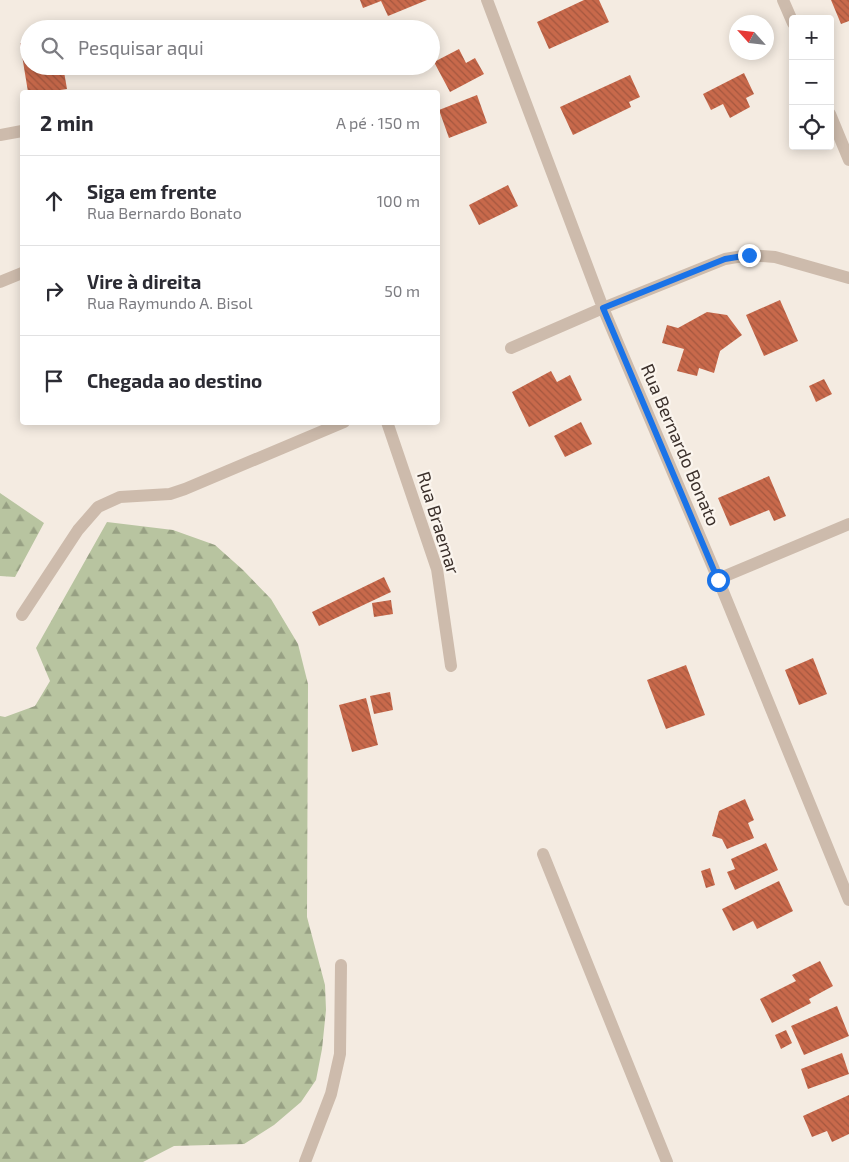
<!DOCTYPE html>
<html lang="pt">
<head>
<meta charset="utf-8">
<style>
	body { margin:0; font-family:"Exo 2",sans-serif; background:#f2f2f3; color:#2b2b33 }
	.controls { position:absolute; right:15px; top:15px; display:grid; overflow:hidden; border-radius:5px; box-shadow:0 2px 12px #0003 }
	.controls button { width:45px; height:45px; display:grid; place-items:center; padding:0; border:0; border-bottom:1px solid #e1e1e2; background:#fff; color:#2b2b33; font:25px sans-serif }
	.compass { position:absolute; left:729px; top:15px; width:45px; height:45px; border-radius:50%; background:#fff; box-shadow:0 2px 12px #0003; rotate:297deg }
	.stop { position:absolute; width:15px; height:15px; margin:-11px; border:4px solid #1a73e8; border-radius:50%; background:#fff }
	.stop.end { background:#1a73e8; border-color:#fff; box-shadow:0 1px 5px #0008 }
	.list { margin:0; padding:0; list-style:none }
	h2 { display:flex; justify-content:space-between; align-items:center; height:65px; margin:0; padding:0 20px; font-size:21px }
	h2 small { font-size:16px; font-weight:400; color:#7c7c81 }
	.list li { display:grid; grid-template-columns:32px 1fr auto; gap:15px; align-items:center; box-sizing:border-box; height:90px; padding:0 20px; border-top:1px solid #e1e1e2 }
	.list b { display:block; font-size:19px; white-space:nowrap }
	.list p { margin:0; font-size:16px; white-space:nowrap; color:#7c7c81 }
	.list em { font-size:16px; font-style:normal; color:#7c7c81 }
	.icon { flex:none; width:28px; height:28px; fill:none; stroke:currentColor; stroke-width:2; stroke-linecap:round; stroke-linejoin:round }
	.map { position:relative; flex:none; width:849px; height:1162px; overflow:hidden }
	.search { position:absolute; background:#fff; box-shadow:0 2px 12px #0003; left:20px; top:20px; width:420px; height:55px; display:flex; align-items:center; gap:12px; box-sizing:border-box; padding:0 18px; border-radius:28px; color:#7c7c81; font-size:19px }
	.panel { position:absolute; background:#fff; box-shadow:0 2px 12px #0003; left:20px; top:90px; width:420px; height:335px; border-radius:5px }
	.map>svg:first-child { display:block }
	.forest { fill:url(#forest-firs) }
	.building { fill:url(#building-back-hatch) }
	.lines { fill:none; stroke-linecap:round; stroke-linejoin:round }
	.street { stroke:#cdbbac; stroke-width:12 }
	.route { stroke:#1a73e8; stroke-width:6 }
	.labels { text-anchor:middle; stroke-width:4.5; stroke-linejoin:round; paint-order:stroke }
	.street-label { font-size:18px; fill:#3b302b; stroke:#fbf5ee }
</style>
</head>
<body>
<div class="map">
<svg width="849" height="1162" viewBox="0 0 849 1162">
	<defs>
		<pattern id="forest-firs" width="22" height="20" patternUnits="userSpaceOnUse" patternTransform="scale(1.25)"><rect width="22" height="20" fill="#b8c4a0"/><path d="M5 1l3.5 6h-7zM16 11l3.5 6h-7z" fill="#97a083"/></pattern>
		<pattern id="building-back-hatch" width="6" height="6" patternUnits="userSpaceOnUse" patternTransform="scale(1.25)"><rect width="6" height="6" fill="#c8694b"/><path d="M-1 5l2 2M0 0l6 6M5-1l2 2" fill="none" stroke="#a4573f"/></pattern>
	</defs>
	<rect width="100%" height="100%" fill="#f4ebe1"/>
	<!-- forest -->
	<path class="forest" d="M0,493L44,523L15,577L0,576Z
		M107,522L173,530L215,545L243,570L271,599L298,644L308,684L307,917L325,985L326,1010L322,1049L316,1080L301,1102L274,1125L244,1144L174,1146L143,1162H0V716L5,717L35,706L50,681L36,648Z"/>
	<!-- building -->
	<path class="building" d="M360,0H427L388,16L381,1L363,8Z
		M584,0H599L609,22L549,49L537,22Z
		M831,0H849V21L841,24Z
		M29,42V66H63L67,89L47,92H28L20,43Z
		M459,49L466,63L475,58L484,74L450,92L434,62Z
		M744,73L754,94L746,98L750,107L730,118L723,104L711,110L703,94Z
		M630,75L640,97L629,102L631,107L573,135L560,107Z
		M477,95L487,123L449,138L439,110Z
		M508,185L518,206L479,225L469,205Z
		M780,300L798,341L764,356L746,315Z
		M707,312L727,315L742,335L720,351L714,373L699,368L697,376L677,371L684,349L662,343L667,325L678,328Z
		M551,371L557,382L570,375L582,400L529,427L512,392Z
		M824,379L832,394L816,402L809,386Z
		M581,422L592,444L565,457L554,436Z
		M769,476L786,516L774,521L769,510L730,526L718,498Z
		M384,577L391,592L319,626L312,612Z
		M391,600L393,614L374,617L372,603Z
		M813,658L827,694L799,705L785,670Z
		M686,665L705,715L666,729L647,680Z
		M390,692L393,710L374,714L370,696Z
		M366,698L378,745L352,752L339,705Z
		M745,799L754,820L748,823L754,838L727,849L722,839L712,836L719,811Z
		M766,843L778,870L735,890L727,872L735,869L731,859Z
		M710,868L715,885L706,888L701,871Z
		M779,881L793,911L757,929L753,921L733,931L722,909Z
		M820,961L833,986L809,999L811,1003L772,1023L760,999L796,981L792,975Z
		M837,1006L849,1036L804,1055L791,1026Z
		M786,1030L792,1043L781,1049L775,1035Z
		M842,1053L849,1074L808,1089L801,1069Z
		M849,1095V1134L832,1142L827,1131L812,1137L803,1116Z"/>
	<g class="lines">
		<!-- street -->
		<path class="street" d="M487,0L603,308L718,579L849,900
			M783,0L793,23
			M830,114L849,160
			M0,135L22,131
			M0,282L22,273
			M511,348L603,308L725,259L749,255L775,257L849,278
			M387,422L437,569L451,666
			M718,579L849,524
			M22,615L78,530L98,507L120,497L170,494L185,489L344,422
			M543,854L667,1162
			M305,1162L331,1094L340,1054L341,965"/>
	</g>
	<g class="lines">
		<!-- route -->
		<path class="route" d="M718,580L603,308L725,259L749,255"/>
	</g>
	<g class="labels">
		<!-- street labels -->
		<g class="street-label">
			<text transform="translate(680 445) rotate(67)" y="6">Rua Bernardo Bonato</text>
			<text transform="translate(438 523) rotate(73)" y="6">Rua Braemar</text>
		</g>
	</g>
</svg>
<div class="controls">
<button>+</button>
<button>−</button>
<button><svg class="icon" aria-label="locate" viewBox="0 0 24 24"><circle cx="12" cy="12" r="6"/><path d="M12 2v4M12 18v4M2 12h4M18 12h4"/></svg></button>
</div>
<svg class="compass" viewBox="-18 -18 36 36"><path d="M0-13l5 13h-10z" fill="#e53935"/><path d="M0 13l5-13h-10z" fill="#7c7c81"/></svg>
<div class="stop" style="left:718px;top:580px"></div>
<div class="stop end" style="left:749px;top:255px"></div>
<div class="search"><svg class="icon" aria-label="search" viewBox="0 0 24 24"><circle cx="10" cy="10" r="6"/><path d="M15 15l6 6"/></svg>Pesquisar aqui</div>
<section class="panel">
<h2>2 min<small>A pé · 150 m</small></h2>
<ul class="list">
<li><svg class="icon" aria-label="ahead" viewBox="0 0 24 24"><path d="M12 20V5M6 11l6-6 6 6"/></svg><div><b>Siga em frente</b><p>Rua Bernardo Bonato</p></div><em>100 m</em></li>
<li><svg class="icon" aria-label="right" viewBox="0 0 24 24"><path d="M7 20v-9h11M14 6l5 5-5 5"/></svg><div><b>Vire à direita</b><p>Rua Raymundo A. Bisol</p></div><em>50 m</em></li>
<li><svg class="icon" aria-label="arrive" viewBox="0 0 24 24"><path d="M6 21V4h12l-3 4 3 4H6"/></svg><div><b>Chegada ao destino</b></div></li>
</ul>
</section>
</div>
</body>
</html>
